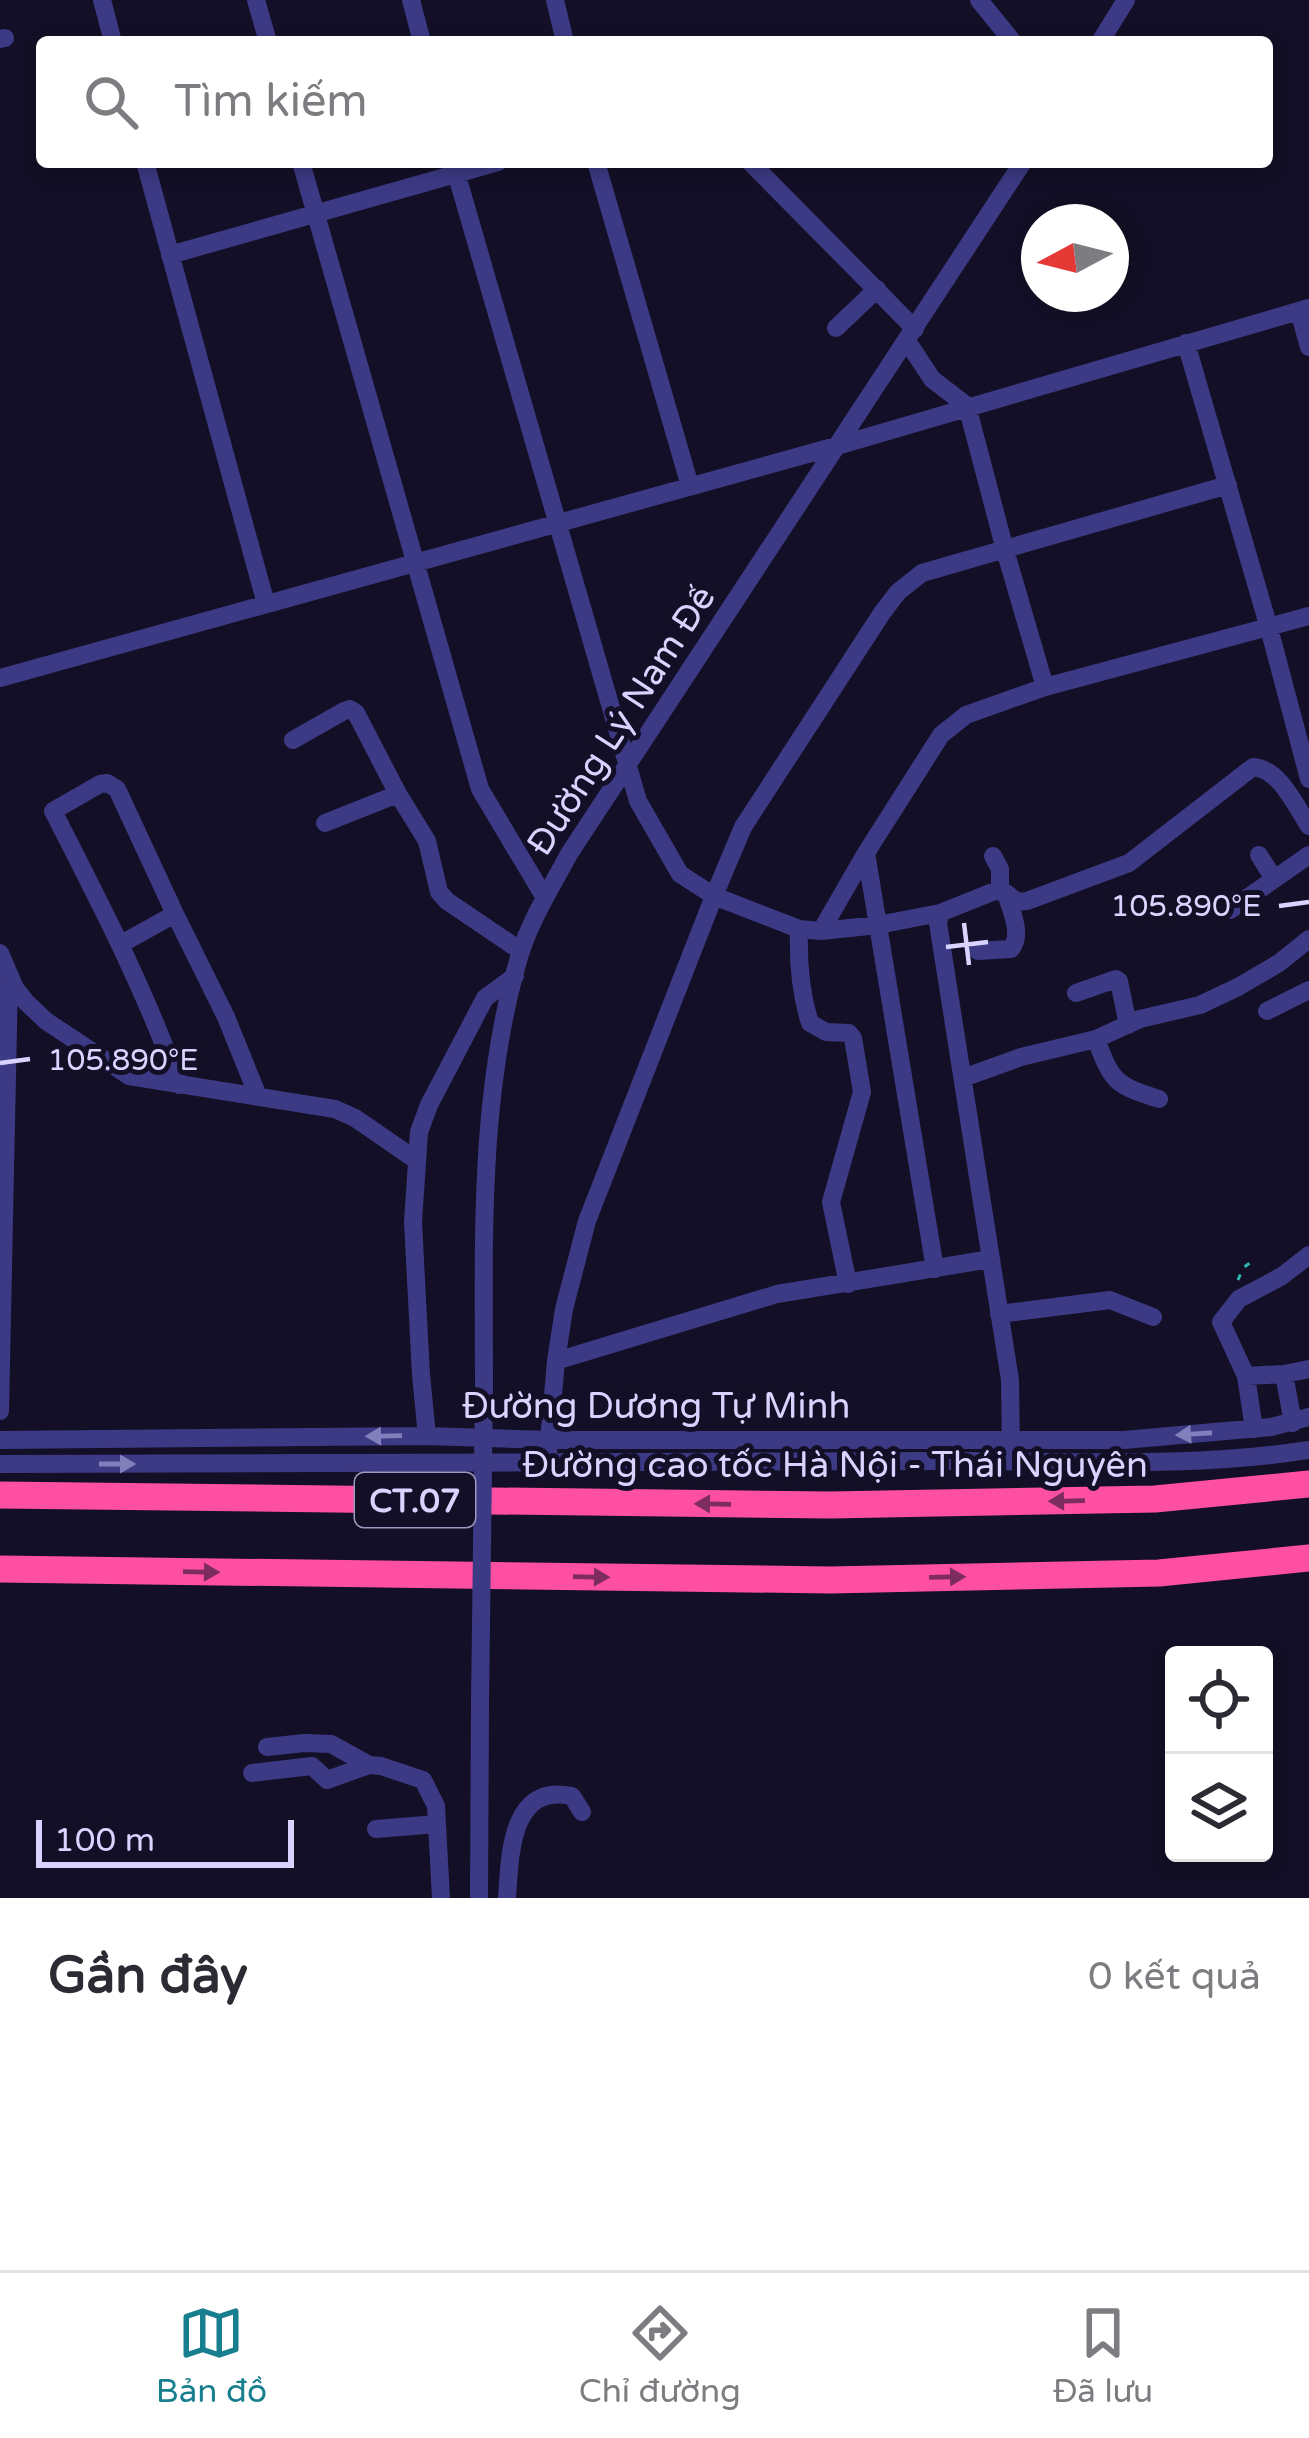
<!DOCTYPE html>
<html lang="vi">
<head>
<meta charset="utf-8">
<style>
	body { margin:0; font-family:"Varela Round",sans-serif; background:#f7f7f7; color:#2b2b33 }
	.controls { position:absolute; right:36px; bottom:36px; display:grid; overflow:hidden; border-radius:12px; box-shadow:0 6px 18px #0003 }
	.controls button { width:108px; height:108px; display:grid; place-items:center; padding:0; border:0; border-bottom:3px solid #e1e1e2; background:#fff; color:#2b2b33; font:60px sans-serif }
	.compass { position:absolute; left:1021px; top:204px; width:108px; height:108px; border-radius:50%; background:#fff; box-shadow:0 6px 18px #0003; rotate:263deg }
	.scale { position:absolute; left:36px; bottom:30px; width:258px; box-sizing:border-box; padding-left:12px; border:6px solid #d9d4ff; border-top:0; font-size:33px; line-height:42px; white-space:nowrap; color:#d9d4ff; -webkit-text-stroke:9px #130f26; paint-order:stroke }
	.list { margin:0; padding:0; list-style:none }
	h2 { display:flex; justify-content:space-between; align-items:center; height:156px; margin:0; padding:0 48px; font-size:51px }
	h2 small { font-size:39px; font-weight:400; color:#7c7c81 }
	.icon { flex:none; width:66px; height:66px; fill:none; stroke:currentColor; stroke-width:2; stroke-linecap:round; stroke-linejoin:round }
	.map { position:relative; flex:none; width:1309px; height:1898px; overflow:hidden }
	.search { position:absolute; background:#fff; box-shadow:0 6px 18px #0003; left:36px; right:36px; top:36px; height:132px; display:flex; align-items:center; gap:30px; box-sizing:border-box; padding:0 42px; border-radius:12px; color:#7c7c81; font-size:45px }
	.sheet { height:372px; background:#fff }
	nav { display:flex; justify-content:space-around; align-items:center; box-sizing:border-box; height:168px; border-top:3px solid #e1e1e2; background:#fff; font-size:33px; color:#7c7c81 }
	nav a { display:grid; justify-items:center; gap:6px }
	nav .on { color:#187f8f }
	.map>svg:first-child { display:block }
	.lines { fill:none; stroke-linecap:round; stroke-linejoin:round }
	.path { stroke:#2fb8b0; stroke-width:3; stroke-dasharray:6 9; stroke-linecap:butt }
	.minor { stroke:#3d3a85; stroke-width:18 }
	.highway { stroke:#ff4fa3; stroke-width:27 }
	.minor-bridge { stroke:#3d3a85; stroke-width:18 }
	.oneway { fill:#837fbc }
	.oneway2 { fill:#7d2c5e }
	.ticks { fill:none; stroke:#d9d4ff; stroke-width:4.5 }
	.labels { text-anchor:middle; stroke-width:10; stroke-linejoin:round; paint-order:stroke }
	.shield { fill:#130f26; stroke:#9e99be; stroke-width:3 }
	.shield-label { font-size:33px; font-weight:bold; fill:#d9d4ff }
	.street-label { font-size:36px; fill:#d9d4ff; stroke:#130f26 }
	.ticks-label { font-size:30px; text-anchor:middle; fill:#d9d4ff; stroke:#130f26; stroke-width:10; stroke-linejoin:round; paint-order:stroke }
</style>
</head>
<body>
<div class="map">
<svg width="1309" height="1898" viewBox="0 0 1309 1898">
	<rect width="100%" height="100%" fill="#130f26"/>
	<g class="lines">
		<!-- path -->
		<path class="path" d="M1238,1280L1243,1268L1255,1259"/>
		<!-- minor -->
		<path class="minor" d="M102,0L113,42
			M256,0L268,42
			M411,0L422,42
			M555,0L565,42
			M979,0L1013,42
			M0,39L5,38
			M1100,42L1126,0
			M145,162L266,604
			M301,162L480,789L545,898
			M453,162L638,801L680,874L714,896L799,929L821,931L878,925L940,913
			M596,162L690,486
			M750,162L915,329
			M170,255L498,162
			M1299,311L1309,347
			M836,328L877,289
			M907,341L932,379L967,406L1005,550L1045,687
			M1186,343L1269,628L1309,779
			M0,678L840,445L1309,308
			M293,740L344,711L350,709L356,713L398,794
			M325,823L398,794L427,841L439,892L447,901L521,951
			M866,853L935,1269
			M1259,855L1274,879
			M993,856L1000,869V892
			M1230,910L1309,855
			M175,914L117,789L107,783L100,784L53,811C99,901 145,989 179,1085
			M799,929C798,960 800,992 810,1023L826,1032L849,1033L853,1038L862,1092L831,1202L848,1284
			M821,931L866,853L941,735L966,715L1045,687L1309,616
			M121,944L175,914L226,1017L258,1096
			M978,951L1011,949C1023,934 1011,911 1006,893
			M0,953L15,988L26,1002L46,1021L129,1076L335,1109L355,1118L416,1160
			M1076,993L1116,979L1119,981L1128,1025
			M1267,1011L1309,990
			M1096,1039C1112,1082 1115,1085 1159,1099
			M963,1078L1021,1057L1096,1039L1140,1019L1200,1005L1238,987L1279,963L1309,939
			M999,1314L1110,1300L1153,1317
			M556,1361L777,1294L991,1259
			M1284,1374L1293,1423
			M1246,1376L1284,1374L1309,1369
			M484,1387C484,1242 478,1094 520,954C531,919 552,886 569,854L1023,162
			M0,1411L9,978
			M1254,1429L1246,1376L1221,1322L1239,1299L1282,1276L1309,1255
			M427,1436L421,1375L413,1222L419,1132L429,1105L485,998L515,976
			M0,1440L427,1436L549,1440H1124L1271,1427L1309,1417
			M548,1452L556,1361L564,1309L587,1221L714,896L743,827L882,613L898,592L922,573L1228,485
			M1011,1452L1010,1380L938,923L940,913L995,891L1006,893L1017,902L1027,901L1129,863L1253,767C1280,769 1295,805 1309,826
			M0,1464L957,1461C1075,1461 1192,1468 1309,1450
			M267,1747L304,1743L331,1744L369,1765
			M252,1773L312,1766L327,1780L369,1765L381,1766L423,1780L436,1806L441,1898
			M376,1829L437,1824
			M479,1898L480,1704
			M507,1898C510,1856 510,1783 572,1796L582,1812"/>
		<!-- highway -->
		<path class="highway" d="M0,1495L830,1505L1155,1499L1309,1484
			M0,1569L830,1580L1159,1573L1309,1558"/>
		<!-- minor-bridge -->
		<path class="minor-bridge" d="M480,1704L484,1387"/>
	</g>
	<!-- one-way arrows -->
	<defs><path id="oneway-solid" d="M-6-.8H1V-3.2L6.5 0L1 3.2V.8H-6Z" transform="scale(3)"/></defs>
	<g class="oneway">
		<use href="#oneway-solid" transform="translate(1194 1434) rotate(176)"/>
		<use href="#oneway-solid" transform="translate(384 1436) rotate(179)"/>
		<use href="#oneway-solid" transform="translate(117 1464)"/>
	</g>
	<g class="oneway2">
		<use href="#oneway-solid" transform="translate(1067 1501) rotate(179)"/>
		<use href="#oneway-solid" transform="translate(713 1504) rotate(-179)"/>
		<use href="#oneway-solid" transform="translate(201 1572) rotate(1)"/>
		<use href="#oneway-solid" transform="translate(591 1577) rotate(1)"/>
		<use href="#oneway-solid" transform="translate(947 1577) rotate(-1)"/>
	</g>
	<!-- ticks -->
	<path class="ticks" d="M1279,906L1309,902M964,923L969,965M946,947L988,942M0,1063L30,1059"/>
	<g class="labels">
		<!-- shield labels -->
		<rect class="shield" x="355" y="1473" width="120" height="54" rx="9"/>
		<g class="shield-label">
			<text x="415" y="1512">CT.07</text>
		</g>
		<!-- street labels -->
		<g class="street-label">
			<text transform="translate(620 720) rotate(-57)" y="13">Đường Lý Nam Đế</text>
			<text x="656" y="1418">Đường Dương Tự Minh</text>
			<text x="835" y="1477">Đường cao tốc Hà Nội - Thái Nguyên</text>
		</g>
	</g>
	<g class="ticks-label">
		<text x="1186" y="916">105.890°E</text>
		<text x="123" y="1070">105.890°E</text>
	</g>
</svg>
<div class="controls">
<button><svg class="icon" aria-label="locate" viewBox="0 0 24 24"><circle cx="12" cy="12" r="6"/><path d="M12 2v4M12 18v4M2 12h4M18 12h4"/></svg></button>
<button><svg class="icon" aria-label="layers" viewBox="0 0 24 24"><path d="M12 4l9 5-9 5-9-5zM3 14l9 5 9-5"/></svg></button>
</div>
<svg class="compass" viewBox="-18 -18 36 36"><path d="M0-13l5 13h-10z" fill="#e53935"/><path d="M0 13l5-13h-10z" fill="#7c7c81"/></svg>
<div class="scale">100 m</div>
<div class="search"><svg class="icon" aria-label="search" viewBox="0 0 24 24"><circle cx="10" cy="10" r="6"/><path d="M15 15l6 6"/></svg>Tìm kiếm</div>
</div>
<section class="sheet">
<h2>Gần đây<small>0 kết quả</small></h2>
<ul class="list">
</ul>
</section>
<nav>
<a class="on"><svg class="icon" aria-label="map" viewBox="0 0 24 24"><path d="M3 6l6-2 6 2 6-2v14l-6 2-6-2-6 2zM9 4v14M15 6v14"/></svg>Bản đồ</a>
<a><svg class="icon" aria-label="directions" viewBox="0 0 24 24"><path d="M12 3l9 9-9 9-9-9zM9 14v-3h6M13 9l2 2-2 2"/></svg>Chỉ đường</a>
<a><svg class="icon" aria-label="saved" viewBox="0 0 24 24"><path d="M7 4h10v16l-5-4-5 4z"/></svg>Đã lưu</a>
</nav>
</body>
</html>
